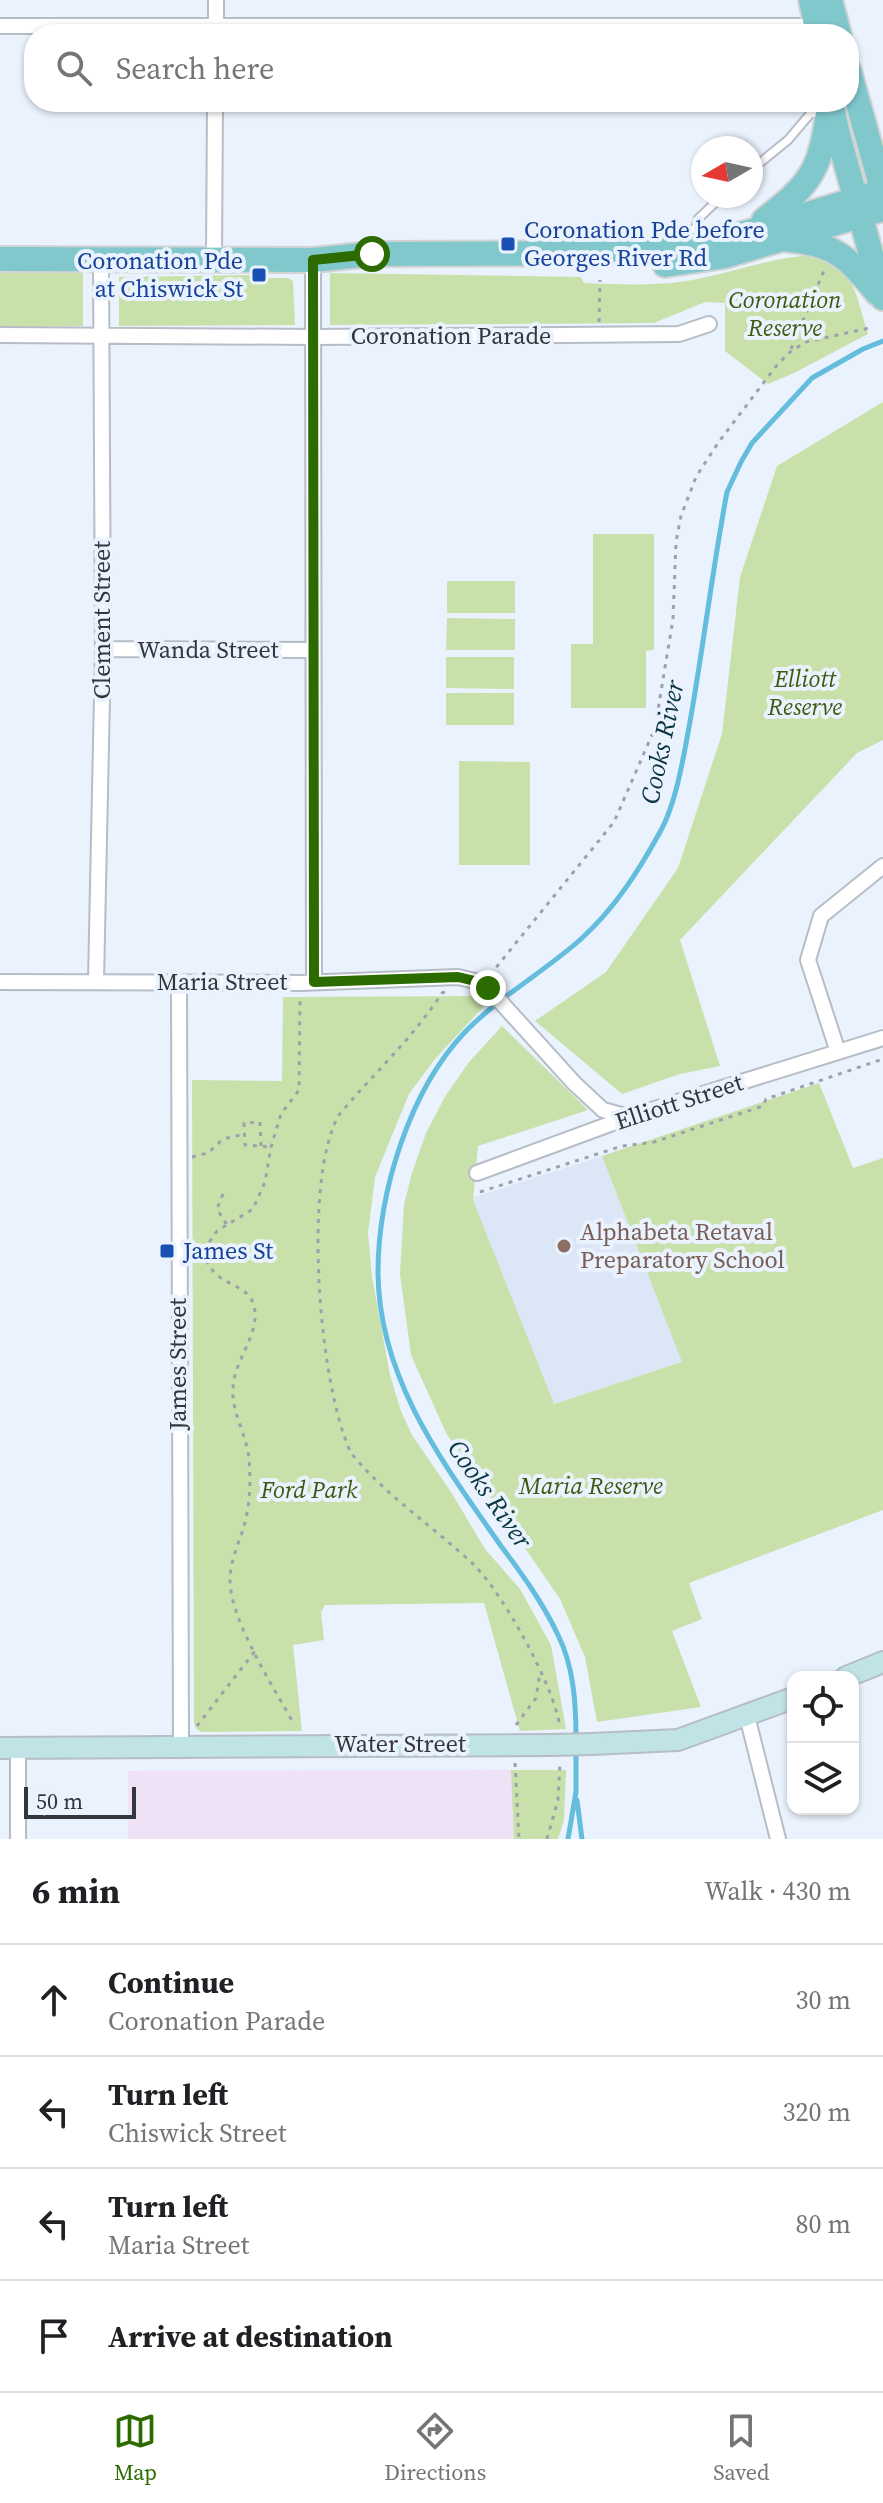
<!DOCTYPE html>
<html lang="en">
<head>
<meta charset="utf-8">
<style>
	body { margin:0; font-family:"Source Serif 4",serif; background:#f6f6f6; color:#202124 }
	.controls { position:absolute; right:24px; bottom:24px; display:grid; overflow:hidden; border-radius:16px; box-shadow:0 2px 6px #0004 }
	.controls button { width:72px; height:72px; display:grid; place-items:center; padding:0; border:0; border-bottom:2px solid #e0e0e0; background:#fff; color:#202124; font:40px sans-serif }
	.compass { position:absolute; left:691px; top:136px; width:72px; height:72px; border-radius:50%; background:#fff; box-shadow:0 2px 6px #0004; rotate:261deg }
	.scale { position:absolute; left:24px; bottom:20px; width:112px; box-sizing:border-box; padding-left:8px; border:4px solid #33363a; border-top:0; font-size:22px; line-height:28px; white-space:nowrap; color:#33363a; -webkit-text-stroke:6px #eaf2fd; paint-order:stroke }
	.stop { position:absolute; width:24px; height:24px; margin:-18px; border:6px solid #2b6b00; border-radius:50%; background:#fff }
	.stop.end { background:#2b6b00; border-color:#fff; box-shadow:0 2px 8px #0008 }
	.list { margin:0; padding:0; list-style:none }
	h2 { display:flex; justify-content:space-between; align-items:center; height:104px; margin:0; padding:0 32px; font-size:34px }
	h2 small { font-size:26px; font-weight:400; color:#757577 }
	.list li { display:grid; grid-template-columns:52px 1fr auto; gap:24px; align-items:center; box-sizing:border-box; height:112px; padding:0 32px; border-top:2px solid #e0e0e0 }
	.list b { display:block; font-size:30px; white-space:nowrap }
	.list p { margin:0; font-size:26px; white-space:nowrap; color:#757577 }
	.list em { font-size:26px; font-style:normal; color:#757577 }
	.icon { flex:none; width:44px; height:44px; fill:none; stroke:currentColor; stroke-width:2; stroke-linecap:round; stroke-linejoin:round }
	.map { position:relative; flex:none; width:883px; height:1839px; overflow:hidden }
	.search { position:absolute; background:#fff; box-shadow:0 2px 6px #0004; left:24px; right:24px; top:24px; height:88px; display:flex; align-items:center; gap:20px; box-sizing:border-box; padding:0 28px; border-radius:32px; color:#757577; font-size:30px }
	.sheet { height:552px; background:#fff }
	nav { display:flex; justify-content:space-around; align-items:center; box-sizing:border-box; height:112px; border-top:2px solid #e0e0e0; background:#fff; font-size:22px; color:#757577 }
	nav a { display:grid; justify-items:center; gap:4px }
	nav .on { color:#2b6b00 }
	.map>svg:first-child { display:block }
	.industrial { fill:#efe2f6 }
	.built { fill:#dbe6f7 }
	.green { fill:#c8e1ab }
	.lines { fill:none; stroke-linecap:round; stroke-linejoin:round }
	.stream { stroke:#64bddc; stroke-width:5 }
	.service-casing { stroke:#b6bdc7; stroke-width:11 }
	.minor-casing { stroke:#b6bdc7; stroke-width:18 }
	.secondary-casing { stroke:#b6bdc7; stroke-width:24 }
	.primary-casing { stroke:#d2d3d4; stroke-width:28 }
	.path { stroke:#9ca2aa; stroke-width:3; stroke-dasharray:4 6; stroke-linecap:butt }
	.service { stroke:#fff; stroke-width:7 }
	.minor { stroke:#fff; stroke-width:14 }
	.secondary { stroke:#c0e3e6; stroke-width:20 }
	.primary { stroke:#80c8cc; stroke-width:24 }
	.secondary-bridge-casing { stroke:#b6bdc7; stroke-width:24; stroke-linecap:butt }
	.secondary-bridge { stroke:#c0e3e6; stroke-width:20 }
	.route { stroke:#2b6b00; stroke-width:10 }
	.transit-dot { fill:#1a4fb4; stroke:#eaf2fd; stroke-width:3 }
	.education-dot { fill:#8d6e63; stroke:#eaf2fd; stroke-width:3 }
	.labels { text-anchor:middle; stroke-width:8; stroke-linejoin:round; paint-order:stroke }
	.transit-label { font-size:24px; fill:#164399; stroke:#eaf2fd; text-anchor:start }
	.park-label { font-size:24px; font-style:italic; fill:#3e5810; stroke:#eaf2fd }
	.street-label { font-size:24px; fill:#33363a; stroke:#eaf2fd }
	.education-label { font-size:24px; fill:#785e54; stroke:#eaf2fd; text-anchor:start }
	.water-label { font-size:26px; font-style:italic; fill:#093542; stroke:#eaf2fd }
</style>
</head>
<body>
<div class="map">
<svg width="883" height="1839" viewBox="0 0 883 1839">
	<rect width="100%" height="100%" fill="#eaf2fd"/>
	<!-- industrial -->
	<path class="industrial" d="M511,1770L515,1789V1839H128V1771Z"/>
	<!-- built -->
	<path class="built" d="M602,1156L683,1362L553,1404L472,1198Z"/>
	<!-- green -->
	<path class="green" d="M815,255C856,267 856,297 868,334L794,373L768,384L725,351V303L705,302L654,323L330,325V273L581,277L584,283C615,284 648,286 679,282C725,276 768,257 815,255Z
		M0,273H83V326L0,327Z
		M249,275L252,278H288L293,281L295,325L119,326V277Z
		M883,402V740L857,753L680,940L720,1066L680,1074L622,1094L535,1021L606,972L678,868L722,734L740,577L777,466Z
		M593,534H654V650L646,651V708H571V644H593Z
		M447,581H515V613H447Z
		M447,618L515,619V650H446Z
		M446,657H514V689L446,688Z
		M446,693H514V725H446Z
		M459,761L530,762V865H459Z
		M483,996L488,1002L435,1059L409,1094L375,1177L368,1233L372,1277L390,1375L401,1411L412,1435L451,1492L485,1549L520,1589L551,1645L566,1729L520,1731L484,1603L325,1605L321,1612L324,1640L293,1645L302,1731L202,1732L196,1729L194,1723L192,1080L282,1081L283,997Z
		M502,1026L588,1110L478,1146L473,1200L554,1404L682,1362L602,1156L819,1083L853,1168L883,1158V1510L689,1583L702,1619L672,1631L701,1707L597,1722L585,1657L560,1599L446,1433L411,1355L400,1274L404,1205L412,1173L426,1133L446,1095L469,1062Z
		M511,1770H566L564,1820L558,1839H514Z"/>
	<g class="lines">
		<!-- stream -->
		<path class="stream" d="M576,1739C576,1704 574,1667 558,1635C543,1603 522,1574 501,1546C443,1463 379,1379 378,1273C378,1193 409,1091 465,1032C500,996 544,972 581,939C615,908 638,872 660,832C677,802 685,749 691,716C704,642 713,566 727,492L741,462L752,443L812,378L863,349L883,341
			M577,1800L582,1839
			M568,1839L576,1792V1749"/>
		<defs>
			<path id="service" d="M751,170L788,140L810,114L826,110
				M692,240L698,219L722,196"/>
			<path id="minor" d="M0,26H817
				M216,34V0
				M214,259L215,102
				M313,260L314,982
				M0,335L313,337L679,334L709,324
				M103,649L312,650
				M96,981L103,649L101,259
				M0,982L300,983L458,977L475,981L488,988L574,1083L603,1110L629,1117
				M179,982L181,1746
				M838,1052L808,960L821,916L883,866
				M477,1173L629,1117L883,1038
				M747,1716L778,1839
				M18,1839V1748"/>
			<path id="secondary" d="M846,1677L883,1662
				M592,1744L678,1740L793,1698
				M0,1748L551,1745"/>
			<path id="primary" d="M811,0L818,34
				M830,0L839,34
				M849,71L883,192
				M831,102L837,131L883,298
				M764,220C810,184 820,172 828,113
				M789,240C835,244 849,258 877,293
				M0,259L313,260L372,254L629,253L690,246L749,232L883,191
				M665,265L725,256L883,209"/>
		</defs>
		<!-- service casing -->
		<use href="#service" class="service-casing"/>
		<!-- minor casing -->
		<use href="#minor" class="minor-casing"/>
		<!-- secondary casing -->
		<use href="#secondary" class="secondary-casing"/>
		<!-- primary casing -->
		<use href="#primary" class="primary-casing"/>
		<!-- path -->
		<path class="path" d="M599,322L600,280
			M791,349L825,268
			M490,975L614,822L655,728L673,619L676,542L681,516L696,477L718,443L777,365L790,352L806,342L869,328
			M445,992L442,993C413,1038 373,1074 339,1115C302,1179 319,1386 351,1453C386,1496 434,1527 474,1565C504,1595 554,1686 560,1727
			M261,1146L260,1122L244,1123L245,1145L271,1147
			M192,1157L208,1153L223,1139L245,1134
			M480,1192L622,1146L654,1142L763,1106L766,1099L883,1059
			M223,1194L217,1209L227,1225
			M194,1251H203L217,1231L253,1209L265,1182L271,1147L281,1114L299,1090L300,996
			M203,1251C213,1292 252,1278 255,1312C257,1338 234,1361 233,1388C231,1411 247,1436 249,1459C251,1481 250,1505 244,1526C239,1543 230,1561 230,1580C230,1620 274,1688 294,1724
			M516,1725L536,1698L540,1672
			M197,1726L255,1651
			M515,1763L519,1839
			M547,1839L558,1800L560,1763"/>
		<!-- service -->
		<use href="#service" class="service"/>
		<!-- minor -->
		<use href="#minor" class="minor"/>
		<!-- secondary -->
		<use href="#secondary" class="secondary"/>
		<!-- primary -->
		<use href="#primary" class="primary"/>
		<defs>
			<path id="secondary-bridge" d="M551,1745L592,1744"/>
		</defs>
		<!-- secondary-bridge casing -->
		<use href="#secondary-bridge" class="secondary-bridge-casing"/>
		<!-- secondary-bridge -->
		<use href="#secondary-bridge" class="secondary-bridge"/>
	</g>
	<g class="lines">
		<!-- route -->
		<path class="route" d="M372,254L313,260L314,982L458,977L475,981L488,988"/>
	</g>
	<!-- markers -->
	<g class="transit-dot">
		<rect x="500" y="236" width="16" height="16" rx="4"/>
		<rect x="251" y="267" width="16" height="16" rx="4"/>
		<rect x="159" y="1243" width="16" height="16" rx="4"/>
	</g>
	<circle class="education-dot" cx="564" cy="1246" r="8"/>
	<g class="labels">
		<!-- transit labels -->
		<g class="transit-label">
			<text x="524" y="238">Coronation Pde before<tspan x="524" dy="28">Georges River Rd</tspan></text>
			<text x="243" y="269" text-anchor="end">Coronation Pde<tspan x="243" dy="28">at Chiswick St</tspan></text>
			<text x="183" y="1259">James St</text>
		</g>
		<!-- park labels -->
		<g class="park-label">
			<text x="785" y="308">Coronation<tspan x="785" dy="28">Reserve</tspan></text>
			<text x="805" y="687">Elliott<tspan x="805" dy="28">Reserve</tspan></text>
			<text x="591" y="1494">Maria Reserve</text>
			<text x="309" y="1498">Ford Park</text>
		</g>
		<!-- street labels -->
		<g class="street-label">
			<text x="451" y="344">Coronation Parade</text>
			<text transform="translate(102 620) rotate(-90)" y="8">Clement Street</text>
			<text x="208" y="658">Wanda Street</text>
			<text x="222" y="990">Maria Street</text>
			<text transform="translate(679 1102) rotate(-18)" y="8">Elliott Street</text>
			<text transform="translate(178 1364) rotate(-90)" y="8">James Street</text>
			<text x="400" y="1752">Water Street</text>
		</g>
		<!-- education labels -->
		<g class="education-label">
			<text x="580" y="1240">Alphabeta Retaval<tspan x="580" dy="28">Preparatory School</tspan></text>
		</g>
		<!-- water labels -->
		<g class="water-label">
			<text transform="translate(662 742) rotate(-78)" y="9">Cooks River</text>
			<text transform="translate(490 1494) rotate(55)" y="9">Cooks River</text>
		</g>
	</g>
</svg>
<div class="controls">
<button><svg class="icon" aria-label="locate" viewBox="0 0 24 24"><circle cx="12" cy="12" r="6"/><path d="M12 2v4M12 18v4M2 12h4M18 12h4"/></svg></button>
<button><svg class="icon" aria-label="layers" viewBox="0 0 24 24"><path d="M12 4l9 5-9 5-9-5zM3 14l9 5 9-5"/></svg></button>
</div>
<svg class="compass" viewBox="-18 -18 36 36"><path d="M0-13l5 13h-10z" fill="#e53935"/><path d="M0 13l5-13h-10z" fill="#757577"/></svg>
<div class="scale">50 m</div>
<div class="stop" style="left:372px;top:254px"></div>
<div class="stop end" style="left:488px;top:988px"></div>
<div class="search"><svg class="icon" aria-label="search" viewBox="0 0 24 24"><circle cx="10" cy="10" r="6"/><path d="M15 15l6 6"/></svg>Search here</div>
</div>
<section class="sheet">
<h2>6 min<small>Walk · 430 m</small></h2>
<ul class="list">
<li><svg class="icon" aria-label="ahead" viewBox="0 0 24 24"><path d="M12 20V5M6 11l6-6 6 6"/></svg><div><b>Continue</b><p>Coronation Parade</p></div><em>30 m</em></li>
<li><svg class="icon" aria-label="left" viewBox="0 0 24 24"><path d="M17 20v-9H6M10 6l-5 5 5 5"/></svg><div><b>Turn left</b><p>Chiswick Street</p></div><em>320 m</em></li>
<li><svg class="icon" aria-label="left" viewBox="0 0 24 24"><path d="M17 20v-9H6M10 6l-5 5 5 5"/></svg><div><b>Turn left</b><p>Maria Street</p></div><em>80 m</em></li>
<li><svg class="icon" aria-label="arrive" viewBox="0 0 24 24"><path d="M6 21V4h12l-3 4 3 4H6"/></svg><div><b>Arrive at destination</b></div></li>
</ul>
</section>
<nav>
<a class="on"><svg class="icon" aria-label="map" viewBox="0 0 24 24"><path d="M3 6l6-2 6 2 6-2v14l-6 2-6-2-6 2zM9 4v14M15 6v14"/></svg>Map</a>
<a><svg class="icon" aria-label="directions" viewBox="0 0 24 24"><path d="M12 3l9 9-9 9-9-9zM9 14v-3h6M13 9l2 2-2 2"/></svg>Directions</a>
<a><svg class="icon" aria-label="saved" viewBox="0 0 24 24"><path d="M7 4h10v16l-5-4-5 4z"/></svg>Saved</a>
</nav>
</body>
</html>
